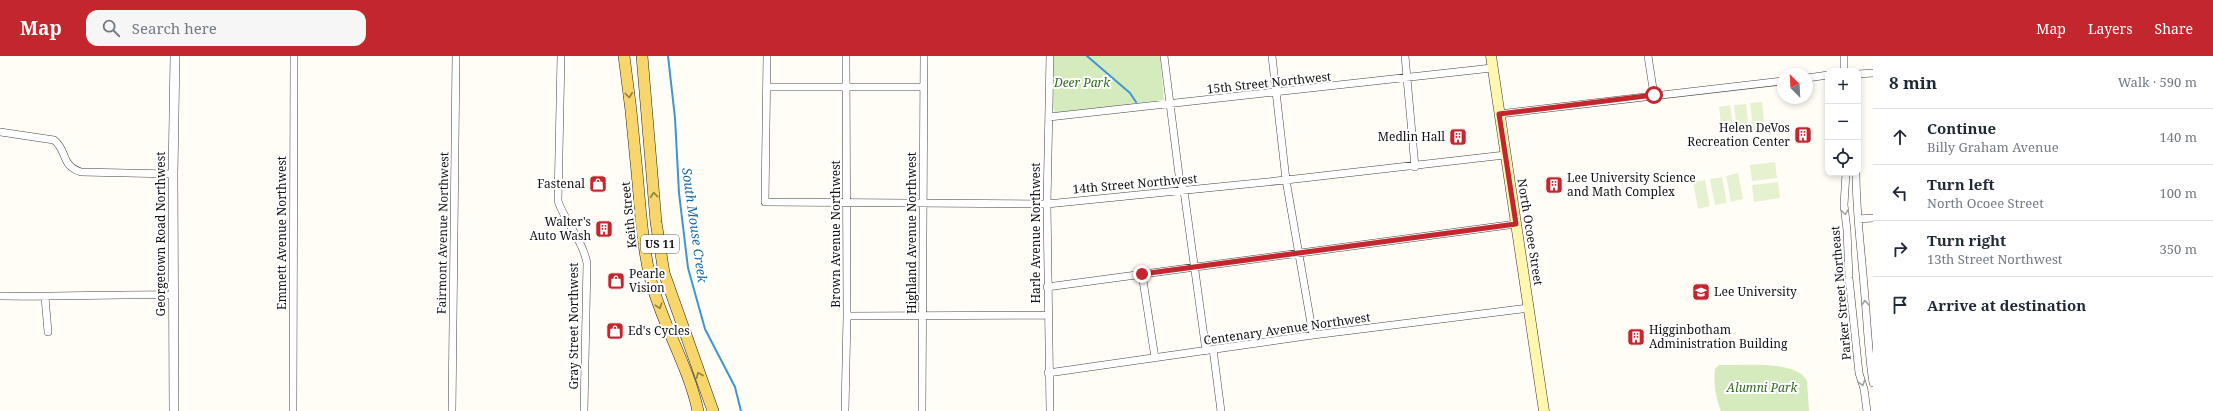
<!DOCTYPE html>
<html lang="en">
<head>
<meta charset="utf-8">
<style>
	body { margin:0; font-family:"Noto Serif",serif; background:#f6f6f7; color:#1f2937 }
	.controls { position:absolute; right:12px; top:12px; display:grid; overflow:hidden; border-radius:8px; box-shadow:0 2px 6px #0003 }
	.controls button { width:36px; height:36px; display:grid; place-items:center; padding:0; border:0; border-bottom:1px solid #e0e1e3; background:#fff; color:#1f2937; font:20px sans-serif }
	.compass { position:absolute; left:1777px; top:12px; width:36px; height:36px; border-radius:50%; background:#fff; box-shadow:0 2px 6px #0003; rotate:336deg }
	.stop { position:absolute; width:12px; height:12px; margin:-9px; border:3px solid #c4262e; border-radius:50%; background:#fff }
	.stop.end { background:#c4262e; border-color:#fff; box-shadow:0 1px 4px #0008 }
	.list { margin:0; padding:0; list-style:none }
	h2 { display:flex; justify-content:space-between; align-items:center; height:52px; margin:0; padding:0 16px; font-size:17px }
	h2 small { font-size:13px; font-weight:400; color:#747a83 }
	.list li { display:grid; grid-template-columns:26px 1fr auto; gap:12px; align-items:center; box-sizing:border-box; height:56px; padding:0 16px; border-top:1px solid #e0e1e3 }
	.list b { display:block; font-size:15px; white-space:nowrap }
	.list p { margin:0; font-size:13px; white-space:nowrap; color:#747a83 }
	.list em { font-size:13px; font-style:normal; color:#747a83 }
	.icon { flex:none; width:22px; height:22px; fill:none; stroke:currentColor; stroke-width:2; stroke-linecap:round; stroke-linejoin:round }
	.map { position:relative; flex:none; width:1873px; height:355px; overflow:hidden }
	header { display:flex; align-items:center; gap:24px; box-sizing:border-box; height:56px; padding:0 20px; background:#c4262e; color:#fff }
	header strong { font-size:19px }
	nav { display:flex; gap:22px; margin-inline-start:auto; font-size:14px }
	.search { width:280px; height:36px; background:#f6f6f7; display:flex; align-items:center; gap:10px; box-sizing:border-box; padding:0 14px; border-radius:12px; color:#747a83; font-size:15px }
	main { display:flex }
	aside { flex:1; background:#fff }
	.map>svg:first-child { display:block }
	.green { fill:#d5ebbd }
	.pitch { fill:#e6f2cf }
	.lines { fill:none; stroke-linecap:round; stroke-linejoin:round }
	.stream { stroke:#3f96cf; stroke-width:2 }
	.minor-casing { stroke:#444; stroke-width:8 }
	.tertiary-casing { stroke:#444; stroke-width:10 }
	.secondary-casing { stroke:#333; stroke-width:11 }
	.primary-casing { stroke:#222; stroke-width:12 }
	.minor { stroke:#fff; stroke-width:7 }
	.tertiary { stroke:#fff; stroke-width:9 }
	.secondary { stroke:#fff6b0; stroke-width:10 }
	.primary { stroke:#f9d66b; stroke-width:11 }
	.oneway { stroke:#917d42 }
	.oneway2 { stroke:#a0a0a0 }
	.route { stroke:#c4262e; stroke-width:5 }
	.labels { text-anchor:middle; stroke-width:4; stroke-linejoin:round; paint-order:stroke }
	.shield { fill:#fff; stroke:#585858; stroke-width:1 }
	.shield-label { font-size:11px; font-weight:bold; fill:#111 }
	.park-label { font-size:12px; font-style:italic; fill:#2f6b1f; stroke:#fff }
	.street-label { font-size:12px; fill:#111; stroke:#fff }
	.poi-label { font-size:12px; fill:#111; stroke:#fff; text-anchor:start }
	.water-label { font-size:13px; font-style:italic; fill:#1768a6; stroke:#fff }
</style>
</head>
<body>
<header>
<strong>Map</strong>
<div class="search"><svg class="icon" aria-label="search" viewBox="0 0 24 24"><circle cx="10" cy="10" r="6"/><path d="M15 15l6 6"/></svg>Search here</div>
<nav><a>Map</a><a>Layers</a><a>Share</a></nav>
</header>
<main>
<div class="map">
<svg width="1873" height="355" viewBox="0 0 1873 355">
	<rect width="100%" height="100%" fill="#fffdf5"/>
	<!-- green -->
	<path class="green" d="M1054,0H1160L1164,44L1055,57L1053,51Z
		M1719,309C1740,310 1797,303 1807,325L1809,355H1721C1716,343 1713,326 1715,313Z"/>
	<!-- pitch -->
	<path class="pitch" d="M1762,46L1765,72L1753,74L1750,47Z
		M1746,48L1749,74L1737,76L1734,49Z
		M1730,49L1734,76L1722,77L1719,51Z
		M1775,106L1777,122L1752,125L1750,109Z
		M1738,117L1743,143L1731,146L1726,120Z
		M1722,121L1727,147L1715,149L1710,123Z
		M1705,124L1710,150L1698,153L1693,126Z
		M1778,126L1780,142L1754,146L1752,129Z"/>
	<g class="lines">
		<!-- stream -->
		<path class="stream" d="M668,0L675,62L679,137L688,212L705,273L735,331L741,355
			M1087,0L1130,37L1136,46"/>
		<defs>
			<path id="minor" d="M561,0L558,145C566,168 582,183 587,207L584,355
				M767,0L765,146L1047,148L1286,124L1505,99
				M1050,0L1047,148L1050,355
				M1164,0L1180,127L1184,135L1206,295
				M1272,0L1286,124L1313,279
				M1405,0L1415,111
				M1648,0L1654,39
				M1844,0V15
				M1858,18L1873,17
				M1807,22L1828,19
				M767,31H923
				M1499,58L1783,25
				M1049,61L1492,12
				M0,76L54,84C68,95 60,109 81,116L173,118
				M1846,117L1844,149L1847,174L1849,222L1859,317L1864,333L1867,355
				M1856,117C1856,155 1861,192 1864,230C1867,262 1868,295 1873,327
				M1858,163L1873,162
				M1142,218L1155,302
				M1047,231L1516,168
				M0,240C58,241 116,238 174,239
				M45,241L48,276
				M847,260L1047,259
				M1213,293L1221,355
				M1048,317L1313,279L1529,252
				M293,355L294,0
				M452,355L456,0
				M845,355L847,260L846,0
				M922,355L924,0"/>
			<path id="tertiary" d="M174,355L173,118L175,0"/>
			<path id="secondary" d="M1491,0L1544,355"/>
			<path id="primary" d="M624,0C629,35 633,70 636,106C640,144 641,183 650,221C661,267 688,308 698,355
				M642,0L656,166L664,217L713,355"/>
		</defs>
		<!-- minor casing -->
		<use href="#minor" class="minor-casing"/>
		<!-- tertiary casing -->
		<use href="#tertiary" class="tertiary-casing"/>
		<!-- secondary casing -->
		<use href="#secondary" class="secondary-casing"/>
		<!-- primary casing -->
		<use href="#primary" class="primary-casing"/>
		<!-- minor -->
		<use href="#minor" class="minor"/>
		<!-- tertiary -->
		<use href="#tertiary" class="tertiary"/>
		<!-- secondary -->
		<use href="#secondary" class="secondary"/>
		<!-- primary -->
		<use href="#primary" class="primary"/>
	</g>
	<!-- one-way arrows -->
	<defs><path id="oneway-chevron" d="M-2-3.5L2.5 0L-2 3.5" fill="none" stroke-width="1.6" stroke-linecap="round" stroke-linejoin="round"/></defs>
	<g class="oneway">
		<use href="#oneway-chevron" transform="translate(629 39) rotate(83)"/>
		<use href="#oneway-chevron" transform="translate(654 139) rotate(-95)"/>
		<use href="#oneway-chevron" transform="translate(659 250) rotate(73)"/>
		<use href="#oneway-chevron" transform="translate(699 319) rotate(-112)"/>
	</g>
	<g class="oneway2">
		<use href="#oneway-chevron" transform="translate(1845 156) rotate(82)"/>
		<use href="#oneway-chevron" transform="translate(1865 247) rotate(-93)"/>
		<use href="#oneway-chevron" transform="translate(1862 327) rotate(73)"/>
	</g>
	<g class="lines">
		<!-- route -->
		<path class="route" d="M1142,218L1516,168L1499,58L1654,39"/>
	</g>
	<!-- icons -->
	<defs>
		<symbol id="building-square" viewBox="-11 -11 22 22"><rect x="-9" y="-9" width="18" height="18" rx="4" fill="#c4262e" stroke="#fff"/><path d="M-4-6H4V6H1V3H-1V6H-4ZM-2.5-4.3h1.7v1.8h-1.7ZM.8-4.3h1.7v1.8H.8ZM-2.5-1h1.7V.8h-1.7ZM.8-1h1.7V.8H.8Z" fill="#fff"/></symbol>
		<symbol id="shop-square" viewBox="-11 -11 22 22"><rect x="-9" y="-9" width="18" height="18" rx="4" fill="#c4262e" stroke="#fff"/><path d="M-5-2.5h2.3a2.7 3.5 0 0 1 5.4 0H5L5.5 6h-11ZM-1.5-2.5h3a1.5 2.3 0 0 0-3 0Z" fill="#fff"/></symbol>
		<symbol id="university-square" viewBox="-11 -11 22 22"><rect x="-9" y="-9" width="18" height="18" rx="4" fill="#c4262e" stroke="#fff"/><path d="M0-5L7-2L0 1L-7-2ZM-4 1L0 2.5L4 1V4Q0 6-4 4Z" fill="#fff"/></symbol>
	</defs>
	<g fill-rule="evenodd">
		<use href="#building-square" x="1793" y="69" width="20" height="20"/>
		<use href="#building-square" x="1448" y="71" width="20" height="20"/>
		<use href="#shop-square" x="588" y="118" width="20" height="20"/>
		<use href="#building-square" x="1544" y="119" width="20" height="20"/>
		<use href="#building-square" x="594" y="163" width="20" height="20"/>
		<use href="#shop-square" x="606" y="215" width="20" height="20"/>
		<use href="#university-square" x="1691" y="226" width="20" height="20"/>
		<use href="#shop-square" x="605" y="265" width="20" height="20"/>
		<use href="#building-square" x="1626" y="271" width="20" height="20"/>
	</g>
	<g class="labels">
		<!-- shield labels -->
		<rect class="shield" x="641" y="179" width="38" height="18" rx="3"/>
		<g class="shield-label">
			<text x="660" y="192">US 11</text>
		</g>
		<!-- park labels -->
		<g class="park-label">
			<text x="1082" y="31">Deer Park</text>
			<text x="1762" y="336">Alumni Park</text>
		</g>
		<!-- street labels -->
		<g class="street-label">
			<text transform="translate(1269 27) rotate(-6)" y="4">15th Street Northwest</text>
			<text transform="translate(1135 128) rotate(-5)" y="4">14th Street Northwest</text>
			<text transform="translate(629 159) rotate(-96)" y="4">Keith Street</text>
			<text transform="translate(1530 176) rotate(81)" y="4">North Ocoee Street</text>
			<text transform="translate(282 177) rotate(-90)" y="4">Emmett Avenue Northwest</text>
			<text transform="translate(443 177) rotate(-89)" y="4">Fairmont Avenue Northwest</text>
			<text transform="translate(912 177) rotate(-90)" y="4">Highland Avenue Northwest</text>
			<text transform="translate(1036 177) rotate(-90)" y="4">Harle Avenue Northwest</text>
			<text transform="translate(161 178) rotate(-90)" y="4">Georgetown Road Northwest</text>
			<text transform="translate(836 178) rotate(-90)" y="4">Brown Avenue Northwest</text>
			<text transform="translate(1841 237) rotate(-95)" y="4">Parker Street Northeast</text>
			<text transform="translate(574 270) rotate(-90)" y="4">Gray Street Northwest</text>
			<text transform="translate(1287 273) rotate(-8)" y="4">Centenary Avenue Northwest</text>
		</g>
		<!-- poi labels -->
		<g class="poi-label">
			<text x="1790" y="76" text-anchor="end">Helen DeVos<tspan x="1790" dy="14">Recreation Center</tspan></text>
			<text x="1445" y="85" text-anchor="end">Medlin Hall</text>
			<text x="1567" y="126">Lee University Science<tspan x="1567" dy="14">and Math Complex</tspan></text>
			<text x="585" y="132" text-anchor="end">Fastenal</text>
			<text x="591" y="170" text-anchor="end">Walter's<tspan x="591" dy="14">Auto Wash</tspan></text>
			<text x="629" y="222">Pearle<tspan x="629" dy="14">Vision</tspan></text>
			<text x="1714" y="240">Lee University</text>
			<text x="1649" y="278">Higginbotham<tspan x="1649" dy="14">Administration Building</tspan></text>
			<text x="628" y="279">Ed's Cycles</text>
		</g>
		<!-- water labels -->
		<g class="water-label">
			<text transform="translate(695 169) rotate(82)" y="5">South Mouse Creek</text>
		</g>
	</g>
</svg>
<div class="controls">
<button>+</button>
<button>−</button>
<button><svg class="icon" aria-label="locate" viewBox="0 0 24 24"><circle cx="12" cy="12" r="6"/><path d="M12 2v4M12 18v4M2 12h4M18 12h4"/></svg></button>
</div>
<svg class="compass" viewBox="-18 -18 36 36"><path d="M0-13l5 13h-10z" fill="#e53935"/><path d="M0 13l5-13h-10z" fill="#747a83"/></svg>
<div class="stop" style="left:1654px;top:39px"></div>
<div class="stop end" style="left:1142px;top:218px"></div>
</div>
<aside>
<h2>8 min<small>Walk · 590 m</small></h2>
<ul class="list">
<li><svg class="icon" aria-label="ahead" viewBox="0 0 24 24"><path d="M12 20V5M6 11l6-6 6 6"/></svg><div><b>Continue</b><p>Billy Graham Avenue</p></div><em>140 m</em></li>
<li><svg class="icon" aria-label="left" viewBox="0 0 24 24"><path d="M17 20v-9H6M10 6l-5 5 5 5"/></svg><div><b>Turn left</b><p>North Ocoee Street</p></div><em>100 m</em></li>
<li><svg class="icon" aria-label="right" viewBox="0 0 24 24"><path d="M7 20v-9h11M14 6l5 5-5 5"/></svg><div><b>Turn right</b><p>13th Street Northwest</p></div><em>350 m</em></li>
<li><svg class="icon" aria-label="arrive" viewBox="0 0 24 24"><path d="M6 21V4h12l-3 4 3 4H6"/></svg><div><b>Arrive at destination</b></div></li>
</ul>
</aside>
</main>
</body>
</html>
